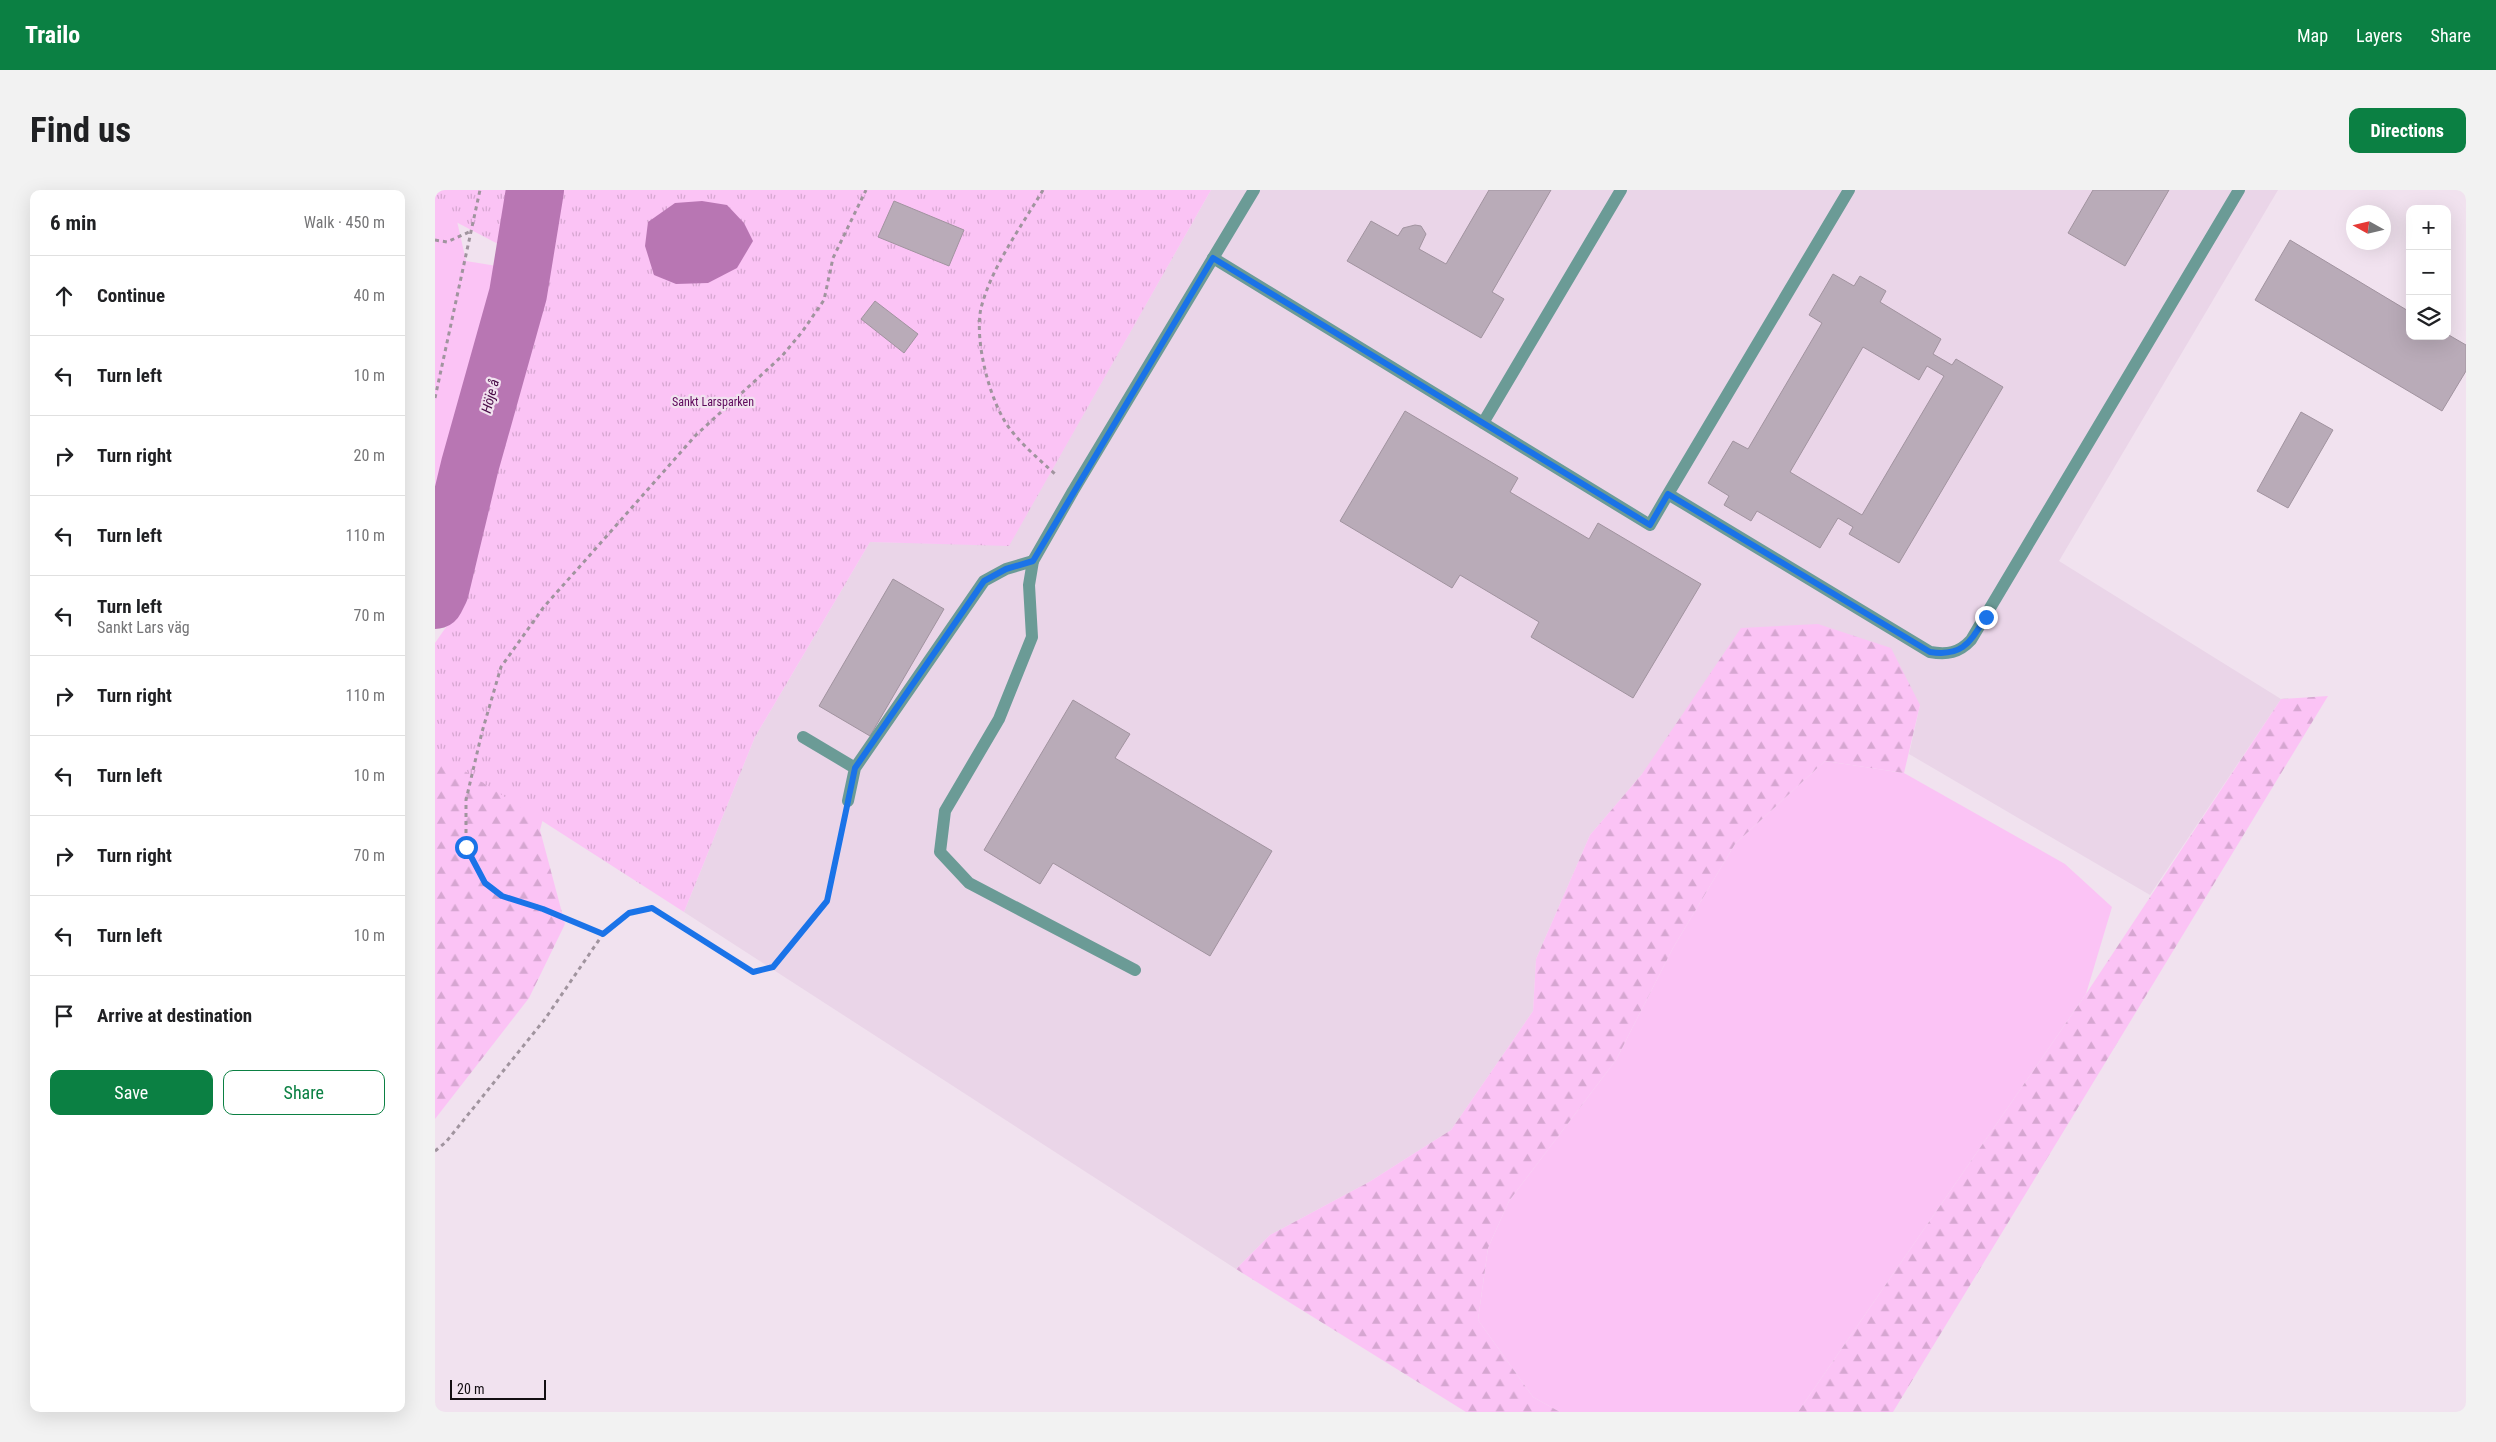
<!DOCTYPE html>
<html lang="en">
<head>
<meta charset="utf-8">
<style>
	body { margin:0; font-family:"Roboto Condensed",sans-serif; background:#f2f2f2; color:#202124 }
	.controls { position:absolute; right:15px; top:15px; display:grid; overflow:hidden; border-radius:10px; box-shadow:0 5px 20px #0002 }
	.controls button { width:45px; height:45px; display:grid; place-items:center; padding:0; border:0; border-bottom:1px solid #e0e0e0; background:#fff; color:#202124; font:25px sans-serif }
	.compass { position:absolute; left:1911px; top:15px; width:45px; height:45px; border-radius:50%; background:#fff; box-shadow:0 5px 20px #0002; rotate:278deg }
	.scale { position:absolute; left:15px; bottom:12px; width:96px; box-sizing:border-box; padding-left:5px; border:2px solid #130e12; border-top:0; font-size:14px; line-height:18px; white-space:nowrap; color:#130e12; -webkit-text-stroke:4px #f1e2ef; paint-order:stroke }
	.stop { position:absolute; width:15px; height:15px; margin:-11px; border:4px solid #1a73e8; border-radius:50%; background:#fff }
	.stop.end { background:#1a73e8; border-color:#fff; box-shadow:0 1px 5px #0008 }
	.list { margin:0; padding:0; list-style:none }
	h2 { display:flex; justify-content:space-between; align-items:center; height:65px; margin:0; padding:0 20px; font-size:21px }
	h2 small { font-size:16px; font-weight:400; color:#757577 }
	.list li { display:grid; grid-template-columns:32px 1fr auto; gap:15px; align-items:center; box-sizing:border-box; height:80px; padding:0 20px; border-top:1px solid #e0e0e0 }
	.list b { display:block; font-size:19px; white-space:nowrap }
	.list p { margin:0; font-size:16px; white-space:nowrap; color:#757577 }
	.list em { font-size:16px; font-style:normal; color:#757577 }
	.actions { display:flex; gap:10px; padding:15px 20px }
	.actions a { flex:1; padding:11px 0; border:1px solid #0b8043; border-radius:10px; text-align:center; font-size:18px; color:#0b8043 }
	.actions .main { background:#0b8043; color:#fff }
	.icon { flex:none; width:28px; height:28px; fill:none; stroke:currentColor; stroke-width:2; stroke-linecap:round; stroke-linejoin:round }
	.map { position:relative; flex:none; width:2031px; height:1222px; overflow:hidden; border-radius:10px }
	header { display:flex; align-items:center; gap:30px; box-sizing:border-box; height:70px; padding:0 25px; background:#0b8043; color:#fff }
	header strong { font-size:24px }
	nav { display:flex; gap:28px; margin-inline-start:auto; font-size:18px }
	.intro { display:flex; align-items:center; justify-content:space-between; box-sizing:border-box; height:120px; padding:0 30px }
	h1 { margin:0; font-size:35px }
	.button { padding:12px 22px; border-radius:10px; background:#0b8043; color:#fff; font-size:18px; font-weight:700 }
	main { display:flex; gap:30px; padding:0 30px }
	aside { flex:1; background:#fff; border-radius:10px; box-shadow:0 5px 20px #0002 }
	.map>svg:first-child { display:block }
	.built { fill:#ead5e8 }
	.grass { fill:#fbc3f5 }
	.forest { fill:url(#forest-firs) }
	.park { fill:url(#park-tufts) }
	.water { fill:#b876b3 }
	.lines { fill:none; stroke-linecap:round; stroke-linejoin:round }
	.river { stroke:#b876b3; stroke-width:58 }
	.building { fill:#b9abb8; stroke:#a1939f; fill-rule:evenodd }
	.path { stroke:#a0949e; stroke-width:3; stroke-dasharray:4 4; stroke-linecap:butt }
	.lane { stroke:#6b9b96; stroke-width:12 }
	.street { stroke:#6b9b96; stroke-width:12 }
	.route { stroke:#1a73e8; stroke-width:6 }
	.labels { text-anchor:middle; stroke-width:4.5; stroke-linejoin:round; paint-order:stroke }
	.park-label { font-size:12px; fill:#5e085b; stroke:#f1e2ef }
	.water-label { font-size:14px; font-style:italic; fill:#480a46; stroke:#f1e2ef }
</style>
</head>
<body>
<header>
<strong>Trailo</strong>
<nav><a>Map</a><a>Layers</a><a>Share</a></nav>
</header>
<div class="intro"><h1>Find us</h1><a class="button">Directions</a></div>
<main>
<aside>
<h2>6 min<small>Walk · 450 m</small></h2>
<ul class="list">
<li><svg class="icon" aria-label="ahead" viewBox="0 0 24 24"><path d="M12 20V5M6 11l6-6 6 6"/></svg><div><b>Continue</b></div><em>40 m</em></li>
<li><svg class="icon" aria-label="left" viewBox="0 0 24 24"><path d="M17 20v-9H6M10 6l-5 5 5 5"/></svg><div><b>Turn left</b></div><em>10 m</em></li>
<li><svg class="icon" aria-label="right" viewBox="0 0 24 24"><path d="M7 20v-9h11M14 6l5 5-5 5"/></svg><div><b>Turn right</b></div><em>20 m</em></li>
<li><svg class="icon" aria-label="left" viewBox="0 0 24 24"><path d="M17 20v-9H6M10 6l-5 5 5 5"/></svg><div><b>Turn left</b></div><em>110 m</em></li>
<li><svg class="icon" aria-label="left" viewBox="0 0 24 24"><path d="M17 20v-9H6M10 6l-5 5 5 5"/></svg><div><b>Turn left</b><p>Sankt Lars väg</p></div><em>70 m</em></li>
<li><svg class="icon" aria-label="right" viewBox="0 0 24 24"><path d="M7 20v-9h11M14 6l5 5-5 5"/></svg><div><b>Turn right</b></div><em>110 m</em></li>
<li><svg class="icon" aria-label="left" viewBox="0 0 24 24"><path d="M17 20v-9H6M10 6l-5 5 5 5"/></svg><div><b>Turn left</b></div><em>10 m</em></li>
<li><svg class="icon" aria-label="right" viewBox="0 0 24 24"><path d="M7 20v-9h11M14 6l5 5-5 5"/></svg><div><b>Turn right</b></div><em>70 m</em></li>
<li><svg class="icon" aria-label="left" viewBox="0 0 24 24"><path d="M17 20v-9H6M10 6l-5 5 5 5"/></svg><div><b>Turn left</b></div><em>10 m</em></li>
<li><svg class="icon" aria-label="arrive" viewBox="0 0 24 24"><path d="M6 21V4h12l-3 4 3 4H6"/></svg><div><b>Arrive at destination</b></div></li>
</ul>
<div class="actions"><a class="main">Save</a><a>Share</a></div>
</aside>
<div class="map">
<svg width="2031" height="1222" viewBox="0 0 2031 1222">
	<defs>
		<pattern id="forest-firs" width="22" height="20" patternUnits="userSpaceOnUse" patternTransform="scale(1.25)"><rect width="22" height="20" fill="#fbc3f5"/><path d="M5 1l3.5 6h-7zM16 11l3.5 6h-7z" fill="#d6a6d1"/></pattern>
		<pattern id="park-tufts" width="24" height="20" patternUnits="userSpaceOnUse" patternTransform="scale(1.25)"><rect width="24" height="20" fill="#fbc3f5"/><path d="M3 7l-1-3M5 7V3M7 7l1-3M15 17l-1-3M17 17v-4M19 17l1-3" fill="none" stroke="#d6a6d1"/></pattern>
	</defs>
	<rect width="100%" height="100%" fill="#f1e2ef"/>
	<!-- built -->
	<path class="built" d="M776,0H1843L1624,371L1846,509L1715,705L1474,564L1485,515L1207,584L1155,645L1101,769L1098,821L1016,940L934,992L835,1045L801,1079L249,722L320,547L435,352L574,355Z"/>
	<!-- grass -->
	<path class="grass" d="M0,0L22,31L31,71L68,77L64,108L0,341Z
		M1390,571L1469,583L1630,674L1677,717L1651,804L1363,1222H1125L1098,1207L1043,1130L1053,1058L1074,1011L1181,870L1238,758L1300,654Z"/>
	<!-- forest -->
	<path class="forest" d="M1383,434L1456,458L1485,515L1469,583L1390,571L1300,654L1238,758L1181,870L1074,1011L1053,1058L1043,1130L1098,1207L1125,1222H1031L801,1079L835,1045L934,992L1016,940L1098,821L1101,769L1155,645L1207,584L1306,438Z
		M0,477L125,565L105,640L130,734L94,808L0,929Z
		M1893,506L1458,1222H1363L1651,804L1846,509Z"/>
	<!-- park -->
	<path class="park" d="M0,0H776L574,356L435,352L320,547L249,722L0,562V453L27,414L90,68L0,21Z"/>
	<!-- water -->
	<path class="water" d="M267,11L292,15L309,33L318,51L302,78L273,93L241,94L219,85L210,56L213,32L240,13Z"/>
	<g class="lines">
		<!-- river -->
		<path class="river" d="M0,410L5,400L35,275L83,104L100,0"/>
	</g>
	<!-- building -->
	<path class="building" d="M1054,0H1116L1057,102L1069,109L1046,148L912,71L936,31L963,46L968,38L980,35L986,36L991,44L984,59L1011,74Z
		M1658,0H1734L1690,76L1633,43Z
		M459,11L529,40L514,76L443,47Z
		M1855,50L1975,122V146H2012V144L2031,155V181L2007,221L1820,110Z
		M1398,84L1419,96L1425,86L1451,101L1445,112L1506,149L1498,164L1517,175L1521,169L1568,197L1464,373L1414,344L1418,337L1403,328L1385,358L1322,321L1316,331L1289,315L1294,306L1273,293L1298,251L1313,259L1387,133L1374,125ZM1428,157L1484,190L1492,176L1509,186L1427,325L1355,282Z
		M440,111L483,144L469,163L426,129Z
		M970,221L1083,288L1075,302L1154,349L1163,333L1266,394L1198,508L1096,447L1104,432L1025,385L1017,398L905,331Z
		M1866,222L1898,240L1853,318L1822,301Z
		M458,389L509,419L435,546L384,516Z
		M638,510L695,544L680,568L837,661L775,766L618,673L605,694L549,660Z"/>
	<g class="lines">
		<!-- path -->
		<path class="path" d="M608,0C586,37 557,76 546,118C539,151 555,213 575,239C588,256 605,270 621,285
			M0,50L12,52L34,42
			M0,208L45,0
			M168,744L108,719L67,706L50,693L31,657V610L47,542L66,477L108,418L261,245L347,166L367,142L389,110L398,68L431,0
			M0,961L11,952L110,829L168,744L194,723L217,719L318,783L338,777L392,711L409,633"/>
		<!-- lane -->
		<path class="lane" d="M1414,0L1233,304L1495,462C1512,465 1524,463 1536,450L1804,0
			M778,68L1215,335L1233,304
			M1048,233L1186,0
			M368,547L420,578
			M413,611L420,578L549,391L571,379L598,371L594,395L597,447L564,529L510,621L505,662L534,693L700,780"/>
		<!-- street -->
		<path class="street" d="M598,371L638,301L819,0"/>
	</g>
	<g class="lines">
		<!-- route -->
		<path class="route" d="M31,657L50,693L67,706L108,719L168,744L194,723L217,718L318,782L338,777L392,711L420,578L549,391L571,379L598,371L778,68L1215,335L1233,304L1495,462C1528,467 1535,452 1551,427"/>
	</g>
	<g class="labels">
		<!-- park labels -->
		<g class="park-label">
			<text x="278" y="216">Sankt Larsparken</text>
		</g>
		<!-- water labels -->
		<g class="water-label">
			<text transform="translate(55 206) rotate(-75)" y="5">Höje å</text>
		</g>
	</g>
</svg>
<div class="controls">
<button>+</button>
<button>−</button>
<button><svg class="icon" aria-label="layers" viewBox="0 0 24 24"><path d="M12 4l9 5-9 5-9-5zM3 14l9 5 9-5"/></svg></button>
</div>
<svg class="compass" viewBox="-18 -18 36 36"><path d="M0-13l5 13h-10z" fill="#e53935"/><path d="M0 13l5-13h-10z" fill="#757577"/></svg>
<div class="scale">20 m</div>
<div class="stop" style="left:31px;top:657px"></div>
<div class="stop end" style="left:1551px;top:427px"></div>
</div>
</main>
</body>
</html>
